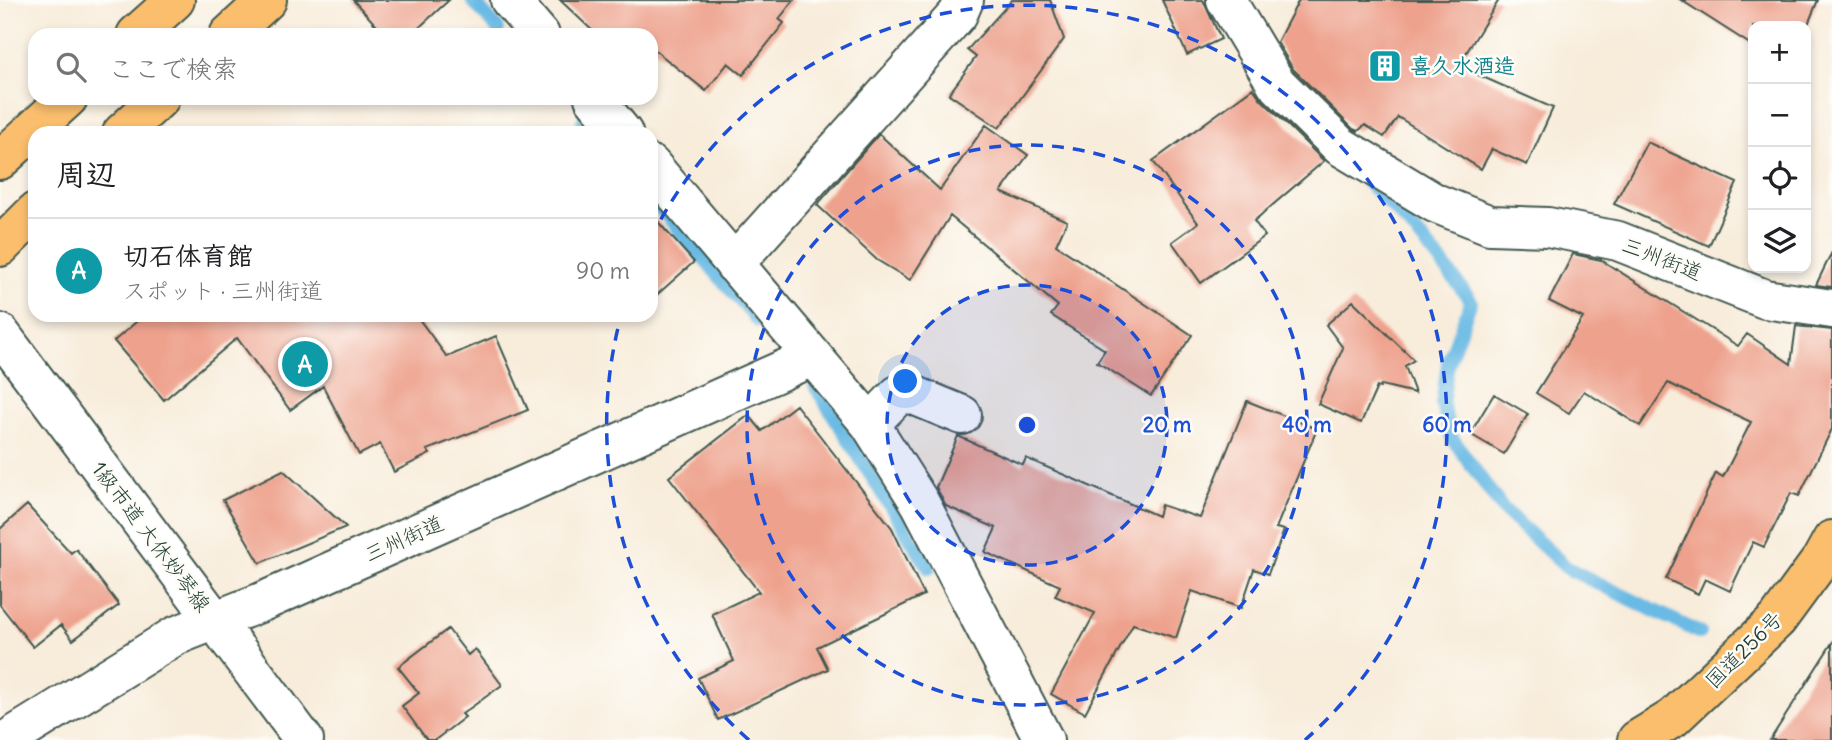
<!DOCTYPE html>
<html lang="ja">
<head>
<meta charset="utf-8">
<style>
	body { margin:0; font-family:Delius,"Klee One",sans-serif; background:#f2f2f2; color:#202124 }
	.controls { position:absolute; right:21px; top:21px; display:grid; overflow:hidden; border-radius:14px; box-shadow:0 4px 10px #0003 }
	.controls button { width:63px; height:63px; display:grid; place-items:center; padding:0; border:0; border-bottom:2px solid #e0e0e0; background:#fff; color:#202124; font:35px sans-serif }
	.you { position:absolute; left:906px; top:382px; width:24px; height:24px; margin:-18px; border:5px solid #fff; border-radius:50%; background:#1a73e8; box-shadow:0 0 0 10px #1a73e833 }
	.badge { display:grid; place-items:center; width:46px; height:46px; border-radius:50%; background:#0f766e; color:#fff; font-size:23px; font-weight:700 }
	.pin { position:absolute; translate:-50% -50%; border:4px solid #fff; box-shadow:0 2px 7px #0006 }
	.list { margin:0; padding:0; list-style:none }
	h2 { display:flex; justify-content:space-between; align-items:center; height:91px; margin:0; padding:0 28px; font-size:30px }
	h2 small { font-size:23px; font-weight:400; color:#757577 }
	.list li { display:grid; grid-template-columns:46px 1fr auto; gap:21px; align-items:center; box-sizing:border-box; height:105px; padding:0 28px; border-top:2px solid #e0e0e0 }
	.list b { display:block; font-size:26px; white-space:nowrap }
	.list p { margin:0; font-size:23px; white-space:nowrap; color:#757577 }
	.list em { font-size:23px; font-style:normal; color:#757577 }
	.icon { flex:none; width:38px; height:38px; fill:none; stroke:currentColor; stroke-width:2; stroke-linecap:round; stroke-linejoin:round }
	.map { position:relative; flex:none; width:1832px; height:740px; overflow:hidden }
	.search { position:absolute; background:#fff; box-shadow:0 4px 10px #0003; left:28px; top:28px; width:630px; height:77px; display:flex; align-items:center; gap:18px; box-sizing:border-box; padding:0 24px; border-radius:21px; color:#757577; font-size:26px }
	.panel { position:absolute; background:#fff; box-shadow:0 4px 10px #0003; left:28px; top:126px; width:630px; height:196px; border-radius:21px }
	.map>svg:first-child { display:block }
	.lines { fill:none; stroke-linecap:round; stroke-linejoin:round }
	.stream { stroke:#69bae4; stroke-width:14 }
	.building { fill:#eea28d }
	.minor-casing { stroke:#40574d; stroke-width:42 }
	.major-casing { stroke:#40574d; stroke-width:42 }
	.highway-casing { stroke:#40574d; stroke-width:42 }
	.minor { stroke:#fff; stroke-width:38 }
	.major { stroke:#fabe6d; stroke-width:38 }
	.highway { stroke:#fabe6d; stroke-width:38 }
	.ring { fill:none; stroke:#1d4ed8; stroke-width:3.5; stroke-dasharray:12 9 }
	.labels { text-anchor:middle; stroke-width:5; stroke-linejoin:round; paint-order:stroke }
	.culture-label { font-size:21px; font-weight:bold; fill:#0d838f; stroke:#fdfcf7; text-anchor:start }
	.street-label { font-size:21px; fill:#1f3d34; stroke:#fdfcf7 }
	.centre { fill:#1d4ed8; stroke:#fdfcf7; stroke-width:3.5 }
	.ring-label { font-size:21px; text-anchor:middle; font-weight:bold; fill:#1d4ed8; stroke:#fdfcf7; stroke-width:5; stroke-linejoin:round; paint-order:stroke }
</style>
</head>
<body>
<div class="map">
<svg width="1832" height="740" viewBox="0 0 1832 740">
	<rect width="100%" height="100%" fill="#fdfcf7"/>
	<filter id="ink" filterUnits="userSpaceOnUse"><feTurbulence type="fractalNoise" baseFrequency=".0143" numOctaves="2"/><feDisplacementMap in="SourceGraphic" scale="14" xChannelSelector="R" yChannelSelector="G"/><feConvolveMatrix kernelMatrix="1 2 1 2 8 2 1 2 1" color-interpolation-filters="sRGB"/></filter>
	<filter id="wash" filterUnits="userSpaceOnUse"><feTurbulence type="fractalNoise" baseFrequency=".00686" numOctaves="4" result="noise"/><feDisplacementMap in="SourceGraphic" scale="28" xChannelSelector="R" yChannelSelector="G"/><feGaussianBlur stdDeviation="1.57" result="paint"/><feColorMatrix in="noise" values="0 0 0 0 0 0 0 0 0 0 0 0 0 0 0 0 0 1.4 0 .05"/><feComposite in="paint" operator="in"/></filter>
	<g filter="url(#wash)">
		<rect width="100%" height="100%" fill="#f8ecda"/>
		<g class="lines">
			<!-- stream -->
			<path class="stream" d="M472,0L498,29
				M583,121L594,133
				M1363,178C1403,214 1439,258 1471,301L1448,363L1442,404L1452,438L1502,508L1567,568L1700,633
				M651,198L758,321
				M815,386L929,568"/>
		</g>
		<g id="blocks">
			<!-- building -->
			<path class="building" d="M353,0H449L411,35H385Z
				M560,0H794L779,19L784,23L743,75L728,63L706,91L651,47V35H597Z
				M1012,0H1050L1064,39L999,128L949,94L976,57L967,50Z
				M1162,0H1203L1221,39L1187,55Z
				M1299,0H1499L1458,66L1553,108L1527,165L1492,149L1481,169L1398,117L1384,137L1365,125L1358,131L1353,129L1293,69L1277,42Z
				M1681,0H1818L1806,29V26H1753V46Z
				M1253,88L1261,99L1324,161L1254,221L1265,236L1201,283L1172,242L1198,223L1153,161Z
				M986,125L1028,155L1001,192L1067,221L1056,245L1192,335L1151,396L1097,362L1105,350L1051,315L1058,306L950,216L910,280L877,260L817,205L879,134L940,190Z
				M1647,142L1737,183L1709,246L1614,204Z
				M651,214L694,262L651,300Z
				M1832,252V287L1816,285Z
				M1573,254L1601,260L1738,346L1747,334L1791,364L1796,326L1832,330V429L1799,496L1791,493L1764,547L1753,542L1730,591L1705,579L1698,594L1666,579L1716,473L1723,477L1751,422L1668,383L1640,426L1584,391L1569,413L1536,393L1583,318L1549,301Z
				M1353,301L1414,360L1405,366L1415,393L1381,385L1380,388L1377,387L1361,423L1318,404L1343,348L1326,325Z
				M144,315H416L447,357L496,336L528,410L427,450L430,454L394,472L380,444L359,455L323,386L290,410L237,338L164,400L114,341Z
				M1494,394L1528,414L1504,454L1470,434Z
				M1247,401L1317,429L1276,528L1284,530L1268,574L1254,569L1241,608L1192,591L1176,638L1133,624L1085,713L1051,694L1095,613L1055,596L1060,586L985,552L996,528L946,506L936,487L958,436L1023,465L1026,458L1158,516L1161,505L1200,518Z
				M796,405L892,528L924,595L817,647L828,669L718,720L698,678L734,661L712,614L759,592L669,477L749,415L762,431Z
				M283,470L346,527L260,563L223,500Z
				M27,505L71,553L76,549L119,605L73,640L61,625L33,647L0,605V529Z
				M448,629L468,655L475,649L502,685L462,714L465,717L435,740H427L402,706L419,693L398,667Z
				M1832,643V740H1770Z"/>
		</g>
	</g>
	<g filter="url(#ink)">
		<use href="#blocks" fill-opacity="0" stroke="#40574d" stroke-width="2"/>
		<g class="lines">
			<defs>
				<path id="minor" d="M510,0L540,35
					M1226,0L1276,83L1340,146L1435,203L1490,225L1548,227L1618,241L1765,299L1832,309
					M594,98L623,133
					M651,165L870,424L920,503L1044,740
					M734,264L958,14L964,0
					M0,333L304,740
					M870,424L898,395L911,394L962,415
					M7,740L175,636L262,602L812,357"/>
				<path id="major" d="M136,35L175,0
					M229,35L267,0
					M122,133L160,98
					M0,160L68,98
					M0,247L35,212"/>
				<path id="highway" d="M1637,740L1673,718L1777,620L1821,560L1832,540"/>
			</defs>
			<!-- minor casing -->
			<use href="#minor" class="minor-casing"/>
			<!-- major casing -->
			<use href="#major" class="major-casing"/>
			<!-- highway casing -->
			<use href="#highway" class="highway-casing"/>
			<!-- minor -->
			<use href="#minor" class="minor"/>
			<!-- major -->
			<use href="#major" class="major"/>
			<!-- highway -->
			<use href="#highway" class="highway"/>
		</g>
	</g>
	<!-- distance rings -->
	<circle cx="1027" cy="425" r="140" fill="#1d4ed8" fill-opacity=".12"/>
	<g class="ring">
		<circle cx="1027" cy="425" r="140"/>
		<circle cx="1027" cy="425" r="280"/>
		<path d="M749 740A420 420 0 0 1 621 316M651 238A420 420 0 1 1 1305 740"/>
	</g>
	<!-- icons -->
	<defs>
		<symbol id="building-square" viewBox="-11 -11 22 22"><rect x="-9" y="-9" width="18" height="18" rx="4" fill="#0f9aa8" stroke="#fdfcf7"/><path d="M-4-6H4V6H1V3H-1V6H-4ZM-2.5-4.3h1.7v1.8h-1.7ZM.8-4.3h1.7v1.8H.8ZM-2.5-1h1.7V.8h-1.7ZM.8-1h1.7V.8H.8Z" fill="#fff"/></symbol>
	</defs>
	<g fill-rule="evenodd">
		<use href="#building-square" x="1366" y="47" width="38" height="38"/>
	</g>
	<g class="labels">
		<!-- culture labels -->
		<g class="culture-label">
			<text x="1410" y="73">喜久水酒造</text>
		</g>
		<!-- street labels -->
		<g class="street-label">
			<text transform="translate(1662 259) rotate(21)" y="7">三州街道</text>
			<text transform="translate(151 537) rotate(53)" y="7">1級市道 大休妙琴線</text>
			<text transform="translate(404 539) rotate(-24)" y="7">三州街道</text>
			<text transform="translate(1744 650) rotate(-45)" y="7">国道256号</text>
		</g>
	</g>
	<circle cx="1027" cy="425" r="10" class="centre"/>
	<g class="ring-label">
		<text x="1167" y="432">20 m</text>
		<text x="1307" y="432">40 m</text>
		<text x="1447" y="432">60 m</text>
	</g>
</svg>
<div class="controls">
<button>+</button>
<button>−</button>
<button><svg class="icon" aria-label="locate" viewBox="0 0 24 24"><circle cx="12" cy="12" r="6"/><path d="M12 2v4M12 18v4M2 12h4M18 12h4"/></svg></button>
<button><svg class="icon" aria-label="layers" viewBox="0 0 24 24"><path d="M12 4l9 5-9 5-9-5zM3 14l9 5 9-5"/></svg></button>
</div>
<div class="you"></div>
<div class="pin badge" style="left:305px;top:364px;background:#0f9aa8">A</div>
<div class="search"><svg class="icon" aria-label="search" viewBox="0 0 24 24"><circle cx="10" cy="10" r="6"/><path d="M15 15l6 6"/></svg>ここで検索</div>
<section class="panel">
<h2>周辺<small></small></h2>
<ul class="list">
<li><span class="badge" style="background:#0f9aa8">A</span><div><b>切石体育館</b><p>スポット · 三州街道</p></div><em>90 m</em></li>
</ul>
</section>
</div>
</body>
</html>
